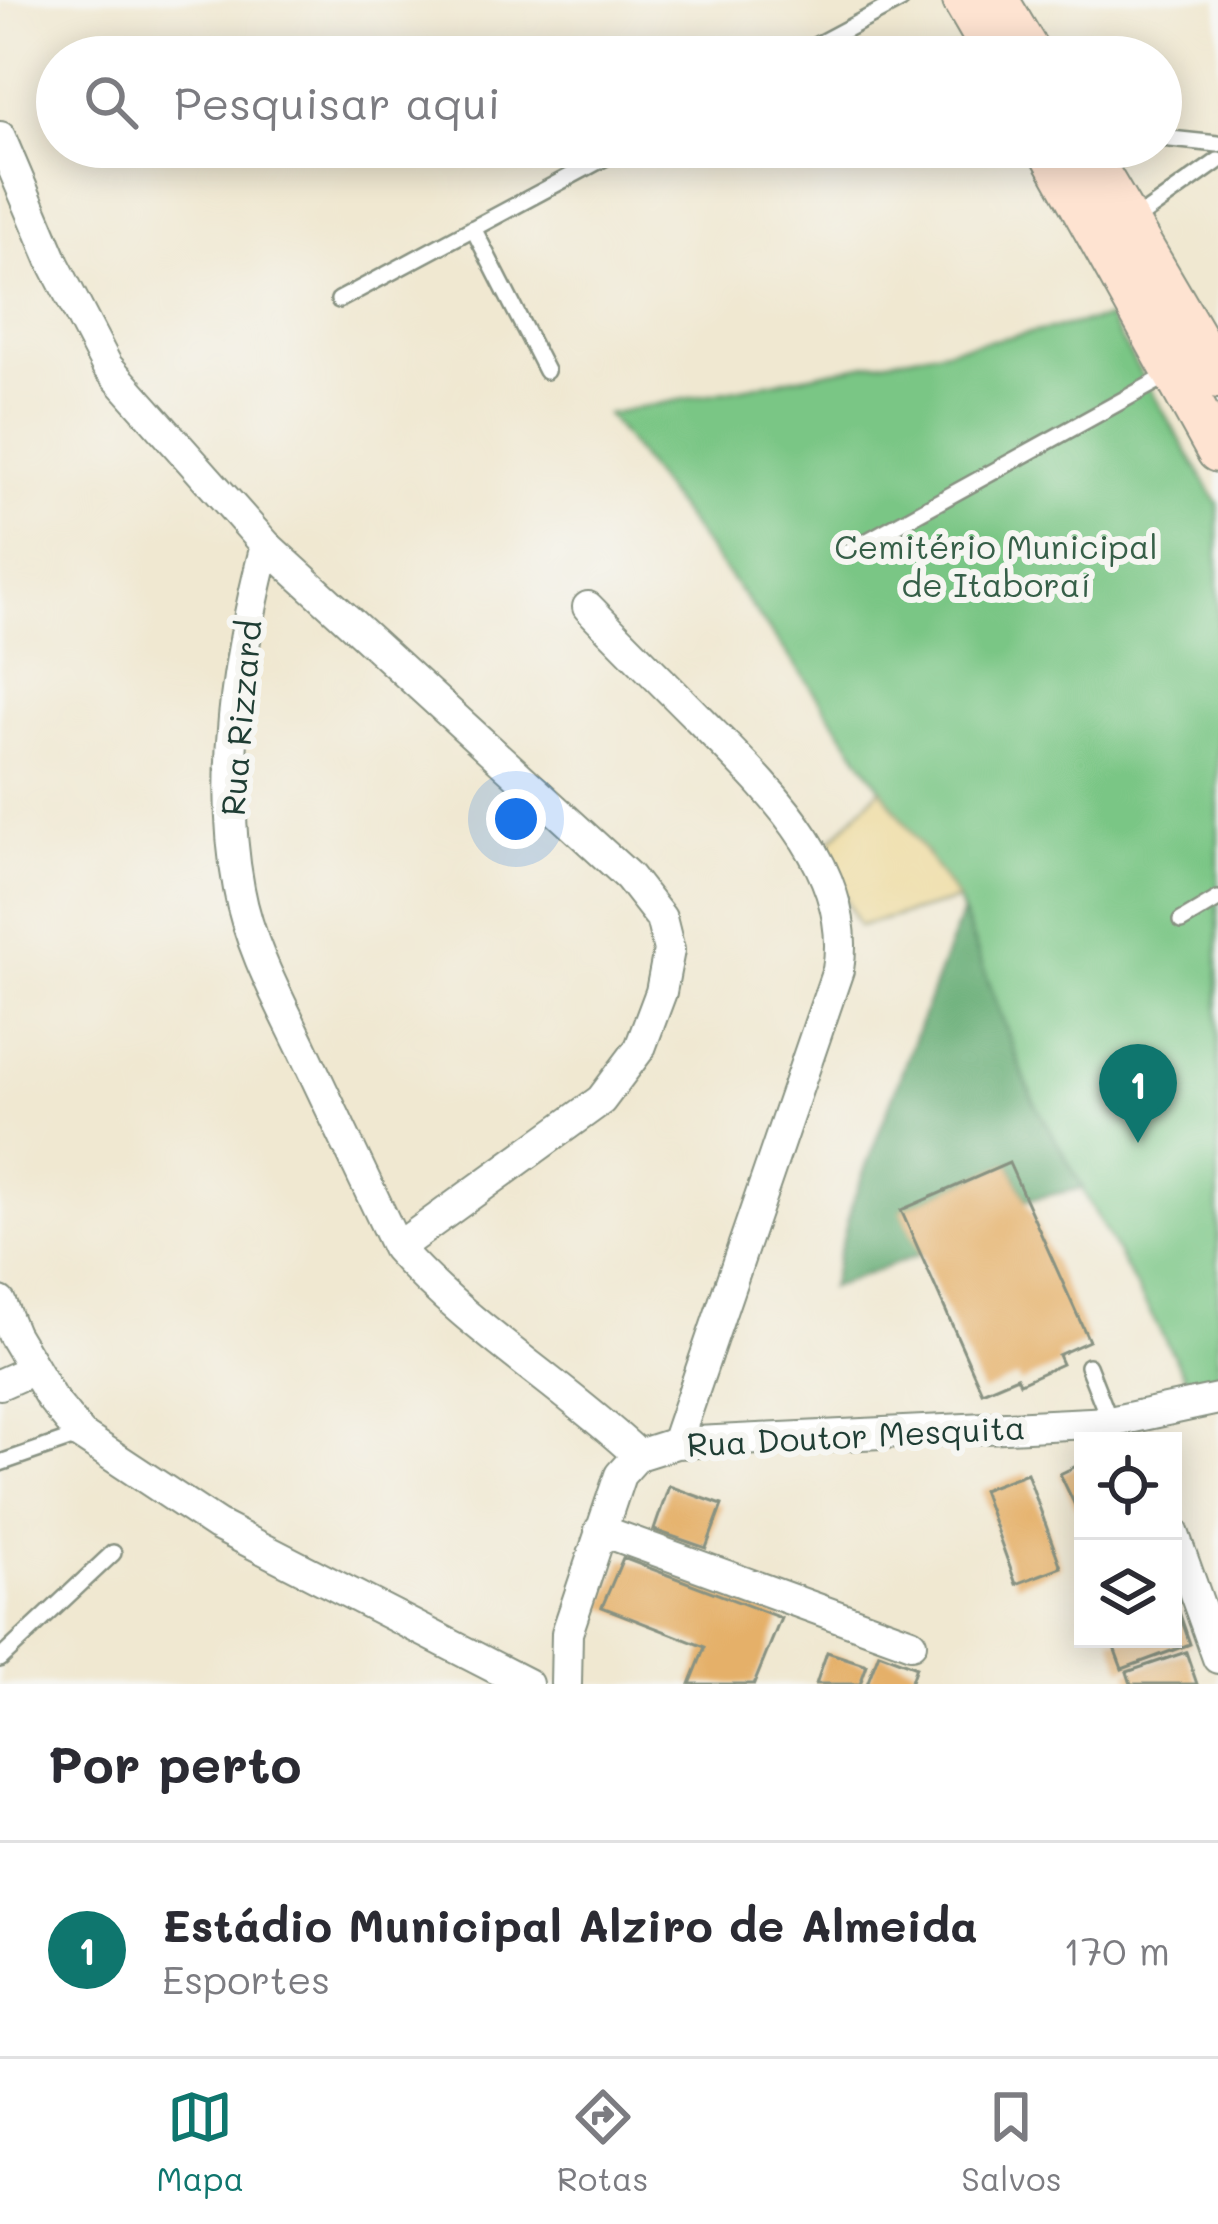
<!DOCTYPE html>
<html lang="pt">
<head>
<meta charset="utf-8">
<style>
	body { margin:0; font-family:Mali,sans-serif; background:#f2f2f3; color:#2b2b33 }
	.controls { position:absolute; right:36px; bottom:36px; display:grid; overflow:hidden; border-radius:0px; box-shadow:0 6px 30px #0003 }
	.controls button { width:108px; height:108px; display:grid; place-items:center; padding:0; border:0; border-bottom:3px solid #e1e1e2; background:#fff; color:#2b2b33; font:60px sans-serif }
	.you { position:absolute; left:516px; top:819px; width:42px; height:42px; margin:-30px; border:9px solid #fff; border-radius:50%; background:#1a73e8; box-shadow:0 0 0 18px #1a73e833 }
	.badge { display:grid; place-items:center; width:78px; height:78px; border-radius:50%; background:#0f766e; color:#fff; font-size:39px; font-weight:700 }
	.pin { position:absolute; translate:-50% -99px; filter:drop-shadow(0 3px 6px #0008) }
	.pin::after { content:''; position:absolute; top:63px; width:42px; height:36px; background:inherit; clip-path:polygon(0 0,100% 0,50% 100%) }
	.list { margin:0; padding:0; list-style:none }
	h2 { display:flex; justify-content:space-between; align-items:center; height:156px; margin:0; padding:0 48px; font-size:51px }
	h2 small { font-size:39px; font-weight:400; color:#7c7c81 }
	.list li { display:grid; grid-template-columns:78px 1fr auto; gap:36px; align-items:center; box-sizing:border-box; height:216px; padding:0 48px; border-top:3px solid #e1e1e2 }
	.list b { display:block; font-size:45px; white-space:nowrap }
	.list p { margin:0; font-size:39px; white-space:nowrap; color:#7c7c81 }
	.list em { font-size:39px; font-style:normal; color:#7c7c81 }
	.icon { flex:none; width:66px; height:66px; fill:none; stroke:currentColor; stroke-width:2; stroke-linecap:round; stroke-linejoin:round }
	.map { position:relative; flex:none; width:1218px; height:1684px; overflow:hidden }
	.search { position:absolute; background:#fff; box-shadow:0 6px 30px #0003; left:36px; right:36px; top:36px; height:132px; display:flex; align-items:center; gap:30px; box-sizing:border-box; padding:0 42px; border-radius:66px; color:#7c7c81; font-size:45px }
	.sheet { height:372px; background:#fff }
	nav { display:flex; justify-content:space-around; align-items:center; box-sizing:border-box; height:168px; border-top:3px solid #e1e1e2; background:#fff; font-size:33px; color:#7c7c81 }
	nav a { display:grid; justify-items:center; gap:6px }
	nav .on { color:#0f766e }
	.map>svg:first-child { display:block }
	.green { fill:#7ac685; stroke:#4c825c; stroke-width:3 }
	.forest { fill:#63ab72; stroke:#417453; stroke-width:3 }
	.sand { fill:#eeda9e; stroke:#868c69; stroke-width:3 }
	.building { fill:#e5b069 }
	.lines { fill:none; stroke-linecap:round; stroke-linejoin:round }
	.lane-casing { stroke:#889282; stroke-width:20 }
	.street-casing { stroke:#889282; stroke-width:34 }
	.secondary-casing { stroke:#889282; stroke-width:46 }
	.lane { stroke:#fff; stroke-width:15 }
	.street { stroke:#fff; stroke-width:30 }
	.secondary { stroke:#fee3d1; stroke-width:42 }
	.labels { text-anchor:middle; stroke-width:12; stroke-linejoin:round; paint-order:stroke }
	.park-label { font-size:33px; fill:#365f48; stroke:#f6f6f2 }
	.street-label { font-size:33px; fill:#1f3d34; stroke:#f6f6f2 }
</style>
</head>
<body>
<div class="map">
<svg width="1218" height="1684" viewBox="0 0 1218 1684">
	<rect width="100%" height="100%" fill="#f6f6f2"/>
	<filter id="ink" filterUnits="userSpaceOnUse"><feTurbulence type="fractalNoise" baseFrequency=".00833" numOctaves="2"/><feDisplacementMap in="SourceGraphic" scale="24" xChannelSelector="R" yChannelSelector="G"/><feConvolveMatrix kernelMatrix="1 2 1 2 8 2 1 2 1" color-interpolation-filters="sRGB"/></filter>
	<filter id="wash" filterUnits="userSpaceOnUse"><feTurbulence type="fractalNoise" baseFrequency=".004" numOctaves="4" result="noise"/><feDisplacementMap in="SourceGraphic" scale="48" xChannelSelector="R" yChannelSelector="G"/><feGaussianBlur stdDeviation="2.7" result="paint"/><feColorMatrix in="noise" values="0 0 0 0 0 0 0 0 0 0 0 0 0 0 0 0 0 1.4 0 .05"/><feComposite in="paint" operator="in"/></filter>
	<g filter="url(#wash)">
		<rect width="100%" height="100%" fill="#f0e8d1"/>
		<!-- green -->
		<path class="green" d="M1108,318L1218,504V1382L1192,1389L1032,1098L958,900L805,678L607,414Z"/>
		<!-- forest -->
		<path class="forest" d="M962,912L1032,1098L1083,1188L1026,1200L1009,1163L902,1210L921,1254L830,1288L852,1204Z"/>
		<!-- sand -->
		<path class="sand" d="M881,788L958,900L859,926L822,850Z"/>
		<g id="blocks">
			<!-- building -->
			<path class="building" d="M1009,1163L1089,1341L1058,1355L1062,1364L1020,1383L1017,1377L982,1392L901,1210Z
				M1083,1463V1522L1060,1474Z
				M1027,1473L1061,1567L1016,1584L982,1490Z
				M669,1486L722,1505L706,1548L654,1530Z
				M623,1558L781,1618L754,1684H690L705,1647L602,1607Z
				M1178,1609L1190,1644L1122,1669L1111,1639H1173V1611Z
				M827,1652L867,1665L860,1684H816Z
				M1186,1652L1197,1684H1131L1127,1672Z
				M879,1653L916,1667L910,1684H867Z"/>
		</g>
	</g>
	<g filter="url(#ink)">
		<use href="#blocks" fill-opacity="0" stroke="#889282" stroke-width="3"/>
		<g class="lines">
			<defs>
				<path id="lane" d="M794,57L901,0
					M1161,138L1218,144
					M1132,222L1218,161
					M473,228L546,371
					M339,300L625,147
					M844,554L1172,373
					M1181,921L1218,899
					M1088,1366L1110,1422
					M0,1463L81,1435
					M0,1659L113,1553"/>
				<path id="street" d="M0,137L54,264L107,366L266,545C238,654 218,777 239,889C249,945 278,998 303,1050C334,1116 366,1182 397,1248C467,1327 561,1383 638,1455
					M266,545L629,877L661,918L669,950L661,992L640,1048L601,1100L397,1248
					M588,607C625,645 662,682 700,720C764,785 855,867 838,970L676,1443
					M0,1302L13,1334L51,1398L81,1435L217,1525L527,1684
					M0,1384L34,1369
					M600,1530L911,1643
					M1173,1532L1218,1658
					M566,1684L567,1633L620,1475L638,1455L676,1443L1110,1422L1218,1399"/>
				<path id="secondary" d="M964,0L997,57
					M997,0L1031,57
					M1049,147L1218,451
					M1083,147L1218,377"/>
			</defs>
			<!-- lane casing -->
			<use href="#lane" class="lane-casing"/>
			<!-- street casing -->
			<use href="#street" class="street-casing"/>
			<!-- secondary casing -->
			<use href="#secondary" class="secondary-casing"/>
			<!-- lane -->
			<use href="#lane" class="lane"/>
			<!-- street -->
			<use href="#street" class="street"/>
			<!-- secondary -->
			<use href="#secondary" class="secondary"/>
		</g>
	</g>
	<g class="labels">
		<!-- park labels -->
		<g class="park-label">
			<text x="996" y="559">Cemitério Municipal<tspan x="996" dy="38">de Itaboraí</tspan></text>
		</g>
		<!-- street labels -->
		<g class="street-label">
			<text transform="translate(241 718) rotate(-85)" y="12">Rua Rizzard</text>
			<text transform="translate(856 1436) rotate(-3)" y="12">Rua Doutor Mesquita</text>
		</g>
	</g>
</svg>
<div class="controls">
<button><svg class="icon" aria-label="locate" viewBox="0 0 24 24"><circle cx="12" cy="12" r="6"/><path d="M12 2v4M12 18v4M2 12h4M18 12h4"/></svg></button>
<button><svg class="icon" aria-label="layers" viewBox="0 0 24 24"><path d="M12 4l9 5-9 5-9-5zM3 14l9 5 9-5"/></svg></button>
</div>
<div class="you"></div>
<div class="pin badge" style="left:1138px;top:1143px">1</div>
<div class="search"><svg class="icon" aria-label="search" viewBox="0 0 24 24"><circle cx="10" cy="10" r="6"/><path d="M15 15l6 6"/></svg>Pesquisar aqui</div>
</div>
<section class="sheet">
<h2>Por perto<small></small></h2>
<ul class="list">
<li><span class="badge">1</span><div><b>Estádio Municipal Alziro de Almeida</b><p>Esportes</p></div><em>170 m</em></li>
</ul>
</section>
<nav>
<a class="on"><svg class="icon" aria-label="map" viewBox="0 0 24 24"><path d="M3 6l6-2 6 2 6-2v14l-6 2-6-2-6 2zM9 4v14M15 6v14"/></svg>Mapa</a>
<a><svg class="icon" aria-label="directions" viewBox="0 0 24 24"><path d="M12 3l9 9-9 9-9-9zM9 14v-3h6M13 9l2 2-2 2"/></svg>Rotas</a>
<a><svg class="icon" aria-label="saved" viewBox="0 0 24 24"><path d="M7 4h10v16l-5-4-5 4z"/></svg>Salvos</a>
</nav>
</body>
</html>
